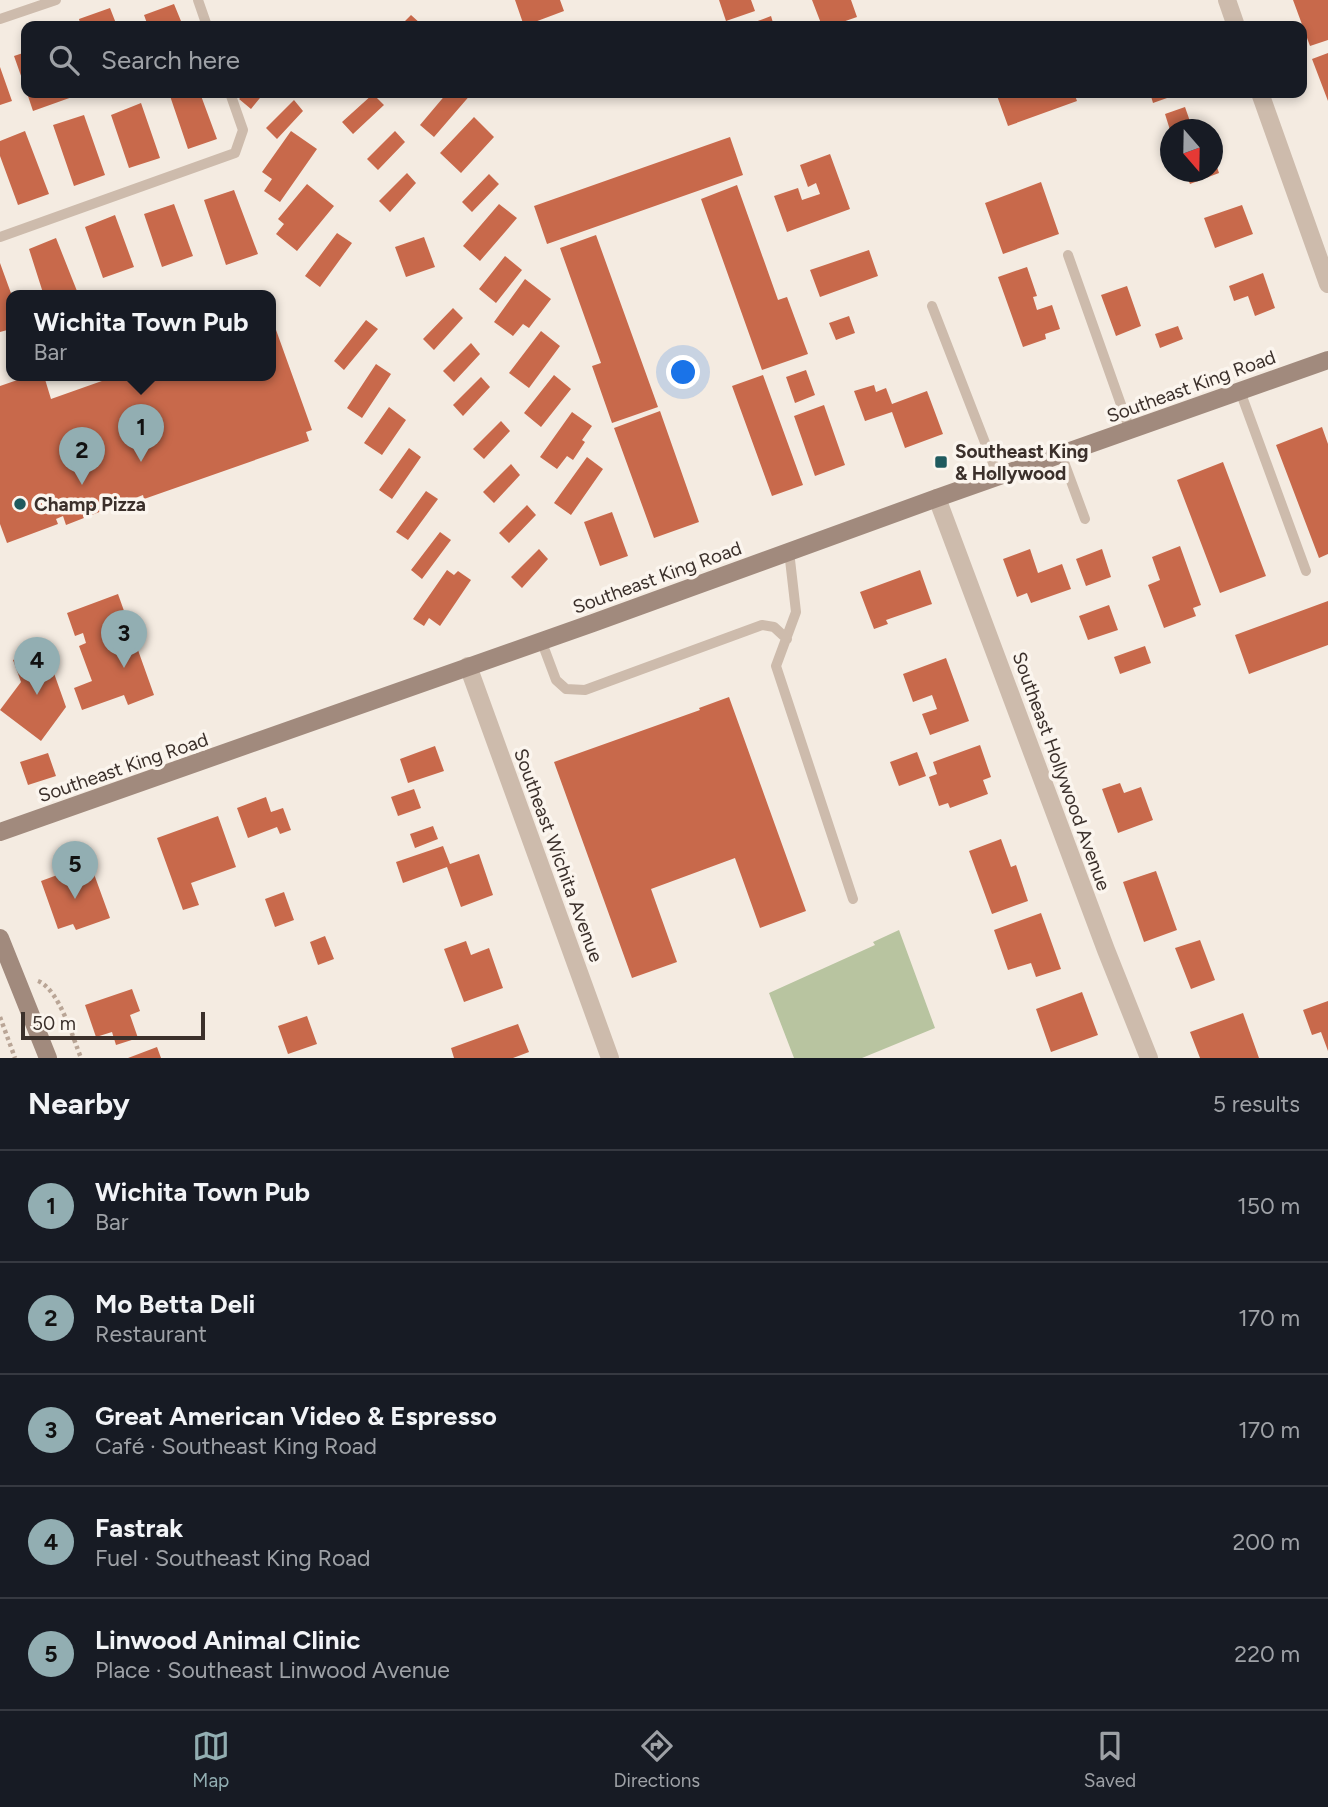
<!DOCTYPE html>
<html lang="en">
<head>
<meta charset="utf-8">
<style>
	body { margin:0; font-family:Figtree,sans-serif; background:#242831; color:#f1f3f6 }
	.compass { position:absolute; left:1160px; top:119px; width:63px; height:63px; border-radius:50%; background:#171b24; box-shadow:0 4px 10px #0003; rotate:160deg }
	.scale { position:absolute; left:21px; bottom:18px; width:184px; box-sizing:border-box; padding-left:7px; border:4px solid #3b302b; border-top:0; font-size:19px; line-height:24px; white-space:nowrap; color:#3b302b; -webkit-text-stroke:5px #fbf5ee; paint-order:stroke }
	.you { position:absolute; left:684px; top:373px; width:24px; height:24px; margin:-18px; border:5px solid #fff; border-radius:50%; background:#1a73e8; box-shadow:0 0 0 10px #1a73e833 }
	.badge { display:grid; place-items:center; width:46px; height:46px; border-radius:50%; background:#92aeb2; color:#111; font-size:23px; font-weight:700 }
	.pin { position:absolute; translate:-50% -58px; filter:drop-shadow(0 2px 4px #0008) }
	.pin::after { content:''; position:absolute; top:37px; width:24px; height:21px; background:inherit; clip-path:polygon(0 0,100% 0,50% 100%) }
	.popup { position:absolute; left:6px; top:290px; width:270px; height:91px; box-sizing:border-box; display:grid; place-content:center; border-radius:14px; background:#171b24; filter:drop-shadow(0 2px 5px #0005); font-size:23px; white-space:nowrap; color:#9ea1a6 }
	.popup b { font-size:26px; color:#f1f3f6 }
	.popup::after { content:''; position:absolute; left:50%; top:100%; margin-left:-14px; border:14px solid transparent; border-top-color:#171b24 }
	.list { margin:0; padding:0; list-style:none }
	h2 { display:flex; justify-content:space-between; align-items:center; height:91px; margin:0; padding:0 28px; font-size:30px }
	h2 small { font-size:23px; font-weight:400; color:#9ea1a6 }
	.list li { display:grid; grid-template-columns:46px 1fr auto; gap:21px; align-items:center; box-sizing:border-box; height:112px; padding:0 28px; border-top:2px solid #363941 }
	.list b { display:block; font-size:26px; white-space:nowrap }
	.list p { margin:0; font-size:23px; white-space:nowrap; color:#9ea1a6 }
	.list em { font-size:23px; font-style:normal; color:#9ea1a6 }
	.icon { flex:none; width:38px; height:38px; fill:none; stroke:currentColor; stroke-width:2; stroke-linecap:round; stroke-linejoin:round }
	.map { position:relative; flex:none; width:1328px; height:1058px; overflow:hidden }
	.search { position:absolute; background:#171b24; box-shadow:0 4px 10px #0003; left:21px; right:21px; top:21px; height:77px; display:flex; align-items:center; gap:18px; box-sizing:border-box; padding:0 24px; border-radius:14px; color:#9ea1a6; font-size:26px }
	.sheet { height:651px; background:#171b24 }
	nav { display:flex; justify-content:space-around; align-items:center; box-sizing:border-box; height:98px; border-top:2px solid #363941; background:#171b24; font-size:19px; color:#9ea1a6 }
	nav a { display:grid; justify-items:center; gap:4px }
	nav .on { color:#92aeb2 }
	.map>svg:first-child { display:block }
	.green { fill:#b8c4a0 }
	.building { fill:#c8694b }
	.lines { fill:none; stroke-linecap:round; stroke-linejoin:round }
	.path { stroke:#b9a596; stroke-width:4.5; stroke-dasharray:3.5 3.5; stroke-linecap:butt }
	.lane { stroke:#cdbbac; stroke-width:10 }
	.street { stroke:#cdbbac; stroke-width:18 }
	.secondary { stroke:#a18a7d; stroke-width:18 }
	.poi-dot { fill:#1f5a5e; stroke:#fbf5ee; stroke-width:2.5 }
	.labels { text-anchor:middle; stroke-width:7; stroke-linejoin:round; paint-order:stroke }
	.street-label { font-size:19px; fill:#3b302b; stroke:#fbf5ee }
	.poi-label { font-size:19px; font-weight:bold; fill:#3b302b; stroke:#fbf5ee; text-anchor:start }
</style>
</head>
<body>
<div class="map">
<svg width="1328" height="1058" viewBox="0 0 1328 1058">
	<rect width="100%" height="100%" fill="#f4ebe1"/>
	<!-- green -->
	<path class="green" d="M899,930L935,1028L862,1058H794L769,993L875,945L873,942Z"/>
	<!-- building -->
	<path class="building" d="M515,0H560L564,11L524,26Z
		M719,0H751L755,11L726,21Z
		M812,0H851L857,17L831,26H822Z
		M1293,0H1328V40L1310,46Z
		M174,4L183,26H148L144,15Z
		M110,8L117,26H81L79,19Z
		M411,15L421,24L419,26H400Z
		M771,16L774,26H757L755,22Z
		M26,52V90L14,56Z
		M1328,53V101L1312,59Z
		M0,67L12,101L0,105Z
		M27,93H74L75,96L33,111Z
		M169,93H200L217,139L188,149Z
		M245,93H264L251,109L239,99Z
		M447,93H472L434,137L420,125Z
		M996,93H1074L1077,101L1008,126Z
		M1150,93H1181L1153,103Z
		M373,94L384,105L353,134L342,122Z
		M294,100L303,111L277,139L266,128Z
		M141,103L160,158L129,168L111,115Z
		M1185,107L1193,130H1170L1165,114Z
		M84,115L105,175L74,186L53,125Z
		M474,117L494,137L461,173L440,153Z
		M25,131L49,194L18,205L0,156V141Z
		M291,131L317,149L280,202L264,191L272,179L262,172Z
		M395,131L405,142L378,170L367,159Z
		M730,137L743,175L547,244L534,206Z
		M830,154L850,209L787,232L774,196L798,188L802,200L820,194L816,183L808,187L800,165Z
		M1213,155L1219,173L1190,184L1185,172H1212Z
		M407,173L416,183L390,212L379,201Z
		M489,174L499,184L472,212L462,202Z
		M1041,182L1059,234L1003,254L985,203Z
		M307,184L334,206L297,251L276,234L284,224L278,219Z
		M737,185L778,300L787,297L808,354L762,370L701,199Z
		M234,190L258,254L226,265L204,200Z
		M174,204L193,256L162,267L144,214Z
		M499,204L517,218L480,261L463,246Z
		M1242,205L1253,234L1215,248L1204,218Z
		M115,215L134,267L103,278L85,227Z
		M337,233L352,243L320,287L305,276Z
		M596,235L658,407L612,423L592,366L601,363L560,248Z
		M424,237L435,267L406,277L395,247Z
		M56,238L77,291L62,296H44L29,249Z
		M869,250L878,276L820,297L810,270Z
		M505,256L522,270L496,303L479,289Z
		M0,263L12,296L11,329L0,332Z
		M1027,267L1037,296L1033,297L1037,310L1052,305L1060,329L1045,334L1046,339L1023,347L998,277Z
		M1263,273L1275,308L1255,316L1248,296L1234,301L1229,286Z
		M525,279L551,299L529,328L523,324L513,336L494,322Z
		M1127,286L1141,326L1116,336L1101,295Z
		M453,308L463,318L434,350L423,339Z
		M271,316L312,430L306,432L309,441L144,499L143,495L66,525L63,516L56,519L58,524L7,543L0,524V386L29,376H44L51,399L116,376H270Z
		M849,316L855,333L836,340L829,323Z
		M366,320L378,329L344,370L334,361Z
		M1178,326L1183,339L1160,348L1155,334Z
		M541,331L560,346L529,388L509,373Z
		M471,343L480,354L454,382L443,371Z
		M376,364L391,374L362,418L347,408Z
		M806,370L815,395L795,403L786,377Z
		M554,375L571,389L541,427L524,413Z
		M763,375L803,485L772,496L732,386Z
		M481,377L490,387L463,416L453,405Z
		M874,385L876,392L886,388L892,404L927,391L943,434L905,448L892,412L865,421L854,391Z
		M824,405L845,465L815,476L794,416Z
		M389,407L406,420L382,455L364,443Z
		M660,411L699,522L654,538L614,428Z
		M572,412L592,426L582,440L585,442L573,460L567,456L557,469L540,457Z
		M501,421L510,431L484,459L473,449Z
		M1322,427L1328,444V554L1319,558L1276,445Z
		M409,448L421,457L392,499L379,490Z
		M587,457L603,469L571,515L554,503Z
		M1223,462L1266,576L1220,593L1177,480Z
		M511,464L520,475L494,503L483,492Z
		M426,491L438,499L408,540L396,532Z
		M527,505L536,515L509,543L499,533Z
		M612,512L628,556L600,566L584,522Z
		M440,532L451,540L422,579L411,570Z
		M1180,546L1201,605L1193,608L1196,616L1164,628L1148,585L1160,580L1152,557Z
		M539,549L548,559L522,588L511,577Z
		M1030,549L1038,573L1062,564L1071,589L1031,603L1027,593L1017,597L1003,559Z
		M1102,549L1111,577L1086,586L1076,559Z
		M447,570L454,575L458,571L471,580L440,626L429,618L424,626L413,619Z
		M920,570L932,604L886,620L888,624L874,629L860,592Z
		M118,594L154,695L128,705L124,695L82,710L74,688L92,681L79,646L86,643L83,633L75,636L67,613Z
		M1328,601V645L1249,674L1235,635Z
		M1109,605L1118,630L1088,640L1079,616Z
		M1145,646L1151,663L1120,674L1114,657Z
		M45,648L66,707L41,741L0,710L21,682L13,660Z
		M946,658L969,721L930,735L922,714L937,709L932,695L913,702L903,674Z
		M729,697L806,911L760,928L735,858L651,889L677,962L632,978L554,762L700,710L699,708Z
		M980,745L991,777L983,780L988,794L950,808L948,803L939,806L929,777L937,774L933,762Z
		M435,746L444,771L408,783L400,759Z
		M917,752L926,776L899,786L890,762Z
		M48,753L56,776L28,785L20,762Z
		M1120,783L1124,793L1141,787L1153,820L1118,833L1102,789Z
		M414,789L421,808L398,816L391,797Z
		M266,797L271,812L283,808L291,830L280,834L277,827L248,838L237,808Z
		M218,816L236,867L191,883L199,905L183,910L157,838Z
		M433,826L438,839L415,848L410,834Z
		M1001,839L1011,867L1016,865L1028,901L992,914L969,851Z
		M443,846L450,864L479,854L493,895L461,907L447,867L403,883L396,862Z
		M90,863L110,918L76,930L73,924L58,929L41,881Z
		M1156,871L1177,930L1144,942L1123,882Z
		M284,892L294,920L275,927L265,899Z
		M1041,913L1061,969L1036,977L1031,963L1008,970L994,930Z
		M325,936L334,959L318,965L310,942Z
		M1200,940L1215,980L1191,989L1175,948Z
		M466,941L471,955L489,948L503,988L464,1002L444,949Z
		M132,989L140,1011L130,1015L138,1038L116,1045L112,1032L96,1037L85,1005Z
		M1082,992L1098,1035L1051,1052L1036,1009Z
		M1328,1001V1051L1321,1032L1312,1035L1303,1010Z
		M1243,1013L1259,1058H1200L1190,1032Z
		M307,1016L317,1044L288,1054L278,1026Z
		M518,1024L529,1052L513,1058H454L451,1048Z
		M157,1047L161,1058H128Z"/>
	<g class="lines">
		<!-- path -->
		<path class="path" d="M38,981C59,989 73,1038 81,1058
			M0,1017L15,1058"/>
		<!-- lane -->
		<path class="lane" d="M198,0L207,26
			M0,19L56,0
			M0,237L235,153L243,130L230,93
			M1068,255L1130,430
			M932,306L998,476
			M1240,391L1306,571
			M1061,454L1085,519
			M789,551L796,612L776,666L853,899
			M541,640L556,680L566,689L585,690L762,625L774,627L787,639"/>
		<!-- street -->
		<path class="street" d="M1227,0L1236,26
			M1260,93L1328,284
			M937,498L1106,950L1149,1058
			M468,666L610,1058"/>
		<!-- secondary -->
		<path class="secondary" d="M0,832L593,623L937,498L1328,360
			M0,938L48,1058"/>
	</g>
	<!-- markers -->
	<g class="poi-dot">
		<rect x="934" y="455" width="14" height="14" rx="3.5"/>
		<circle cx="20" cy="504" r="7"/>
	</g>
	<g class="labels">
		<!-- street labels -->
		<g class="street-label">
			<text transform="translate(1191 386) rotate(-20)" y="7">Southeast King Road</text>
			<text transform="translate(657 577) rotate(-20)" y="7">Southeast King Road</text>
			<text transform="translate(123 767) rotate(-19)" y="7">Southeast King Road</text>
			<text transform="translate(1062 771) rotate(70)" y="7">Southeast Hollywood Avenue</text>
			<text transform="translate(559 855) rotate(70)" y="7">Southeast Wichita Avenue</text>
		</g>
		<!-- poi labels -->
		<g class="poi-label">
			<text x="955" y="458">Southeast King<tspan x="955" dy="22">&amp; Hollywood</tspan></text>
			<text x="34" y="511">Champ Pizza</text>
		</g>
	</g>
</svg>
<svg class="compass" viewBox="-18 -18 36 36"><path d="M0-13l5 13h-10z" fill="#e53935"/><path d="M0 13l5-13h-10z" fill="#9ea1a6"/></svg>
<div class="scale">50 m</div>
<div class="you"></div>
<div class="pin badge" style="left:141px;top:462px">1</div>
<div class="popup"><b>Wichita Town Pub</b>Bar</div>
<div class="pin badge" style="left:82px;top:485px">2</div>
<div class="pin badge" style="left:124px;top:668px">3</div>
<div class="pin badge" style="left:37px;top:695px">4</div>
<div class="pin badge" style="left:75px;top:899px">5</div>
<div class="search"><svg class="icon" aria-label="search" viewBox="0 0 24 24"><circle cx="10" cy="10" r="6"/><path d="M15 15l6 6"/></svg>Search here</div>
</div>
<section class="sheet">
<h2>Nearby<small>5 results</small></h2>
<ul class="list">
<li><span class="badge">1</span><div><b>Wichita Town Pub</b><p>Bar</p></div><em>150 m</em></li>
<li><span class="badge">2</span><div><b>Mo Betta Deli</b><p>Restaurant</p></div><em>170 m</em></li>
<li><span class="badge">3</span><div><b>Great American Video &amp; Espresso</b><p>Café · Southeast King Road</p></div><em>170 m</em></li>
<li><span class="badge">4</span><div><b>Fastrak</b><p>Fuel · Southeast King Road</p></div><em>200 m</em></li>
<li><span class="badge">5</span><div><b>Linwood Animal Clinic</b><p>Place · Southeast Linwood Avenue</p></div><em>220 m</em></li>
</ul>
</section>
<nav>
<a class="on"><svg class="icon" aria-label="map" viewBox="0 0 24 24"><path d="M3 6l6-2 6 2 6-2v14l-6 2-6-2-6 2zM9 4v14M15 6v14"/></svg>Map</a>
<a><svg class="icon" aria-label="directions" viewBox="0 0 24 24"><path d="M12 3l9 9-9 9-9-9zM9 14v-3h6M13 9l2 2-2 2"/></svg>Directions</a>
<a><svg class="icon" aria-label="saved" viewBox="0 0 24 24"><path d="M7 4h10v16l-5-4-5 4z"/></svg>Saved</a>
</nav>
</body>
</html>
